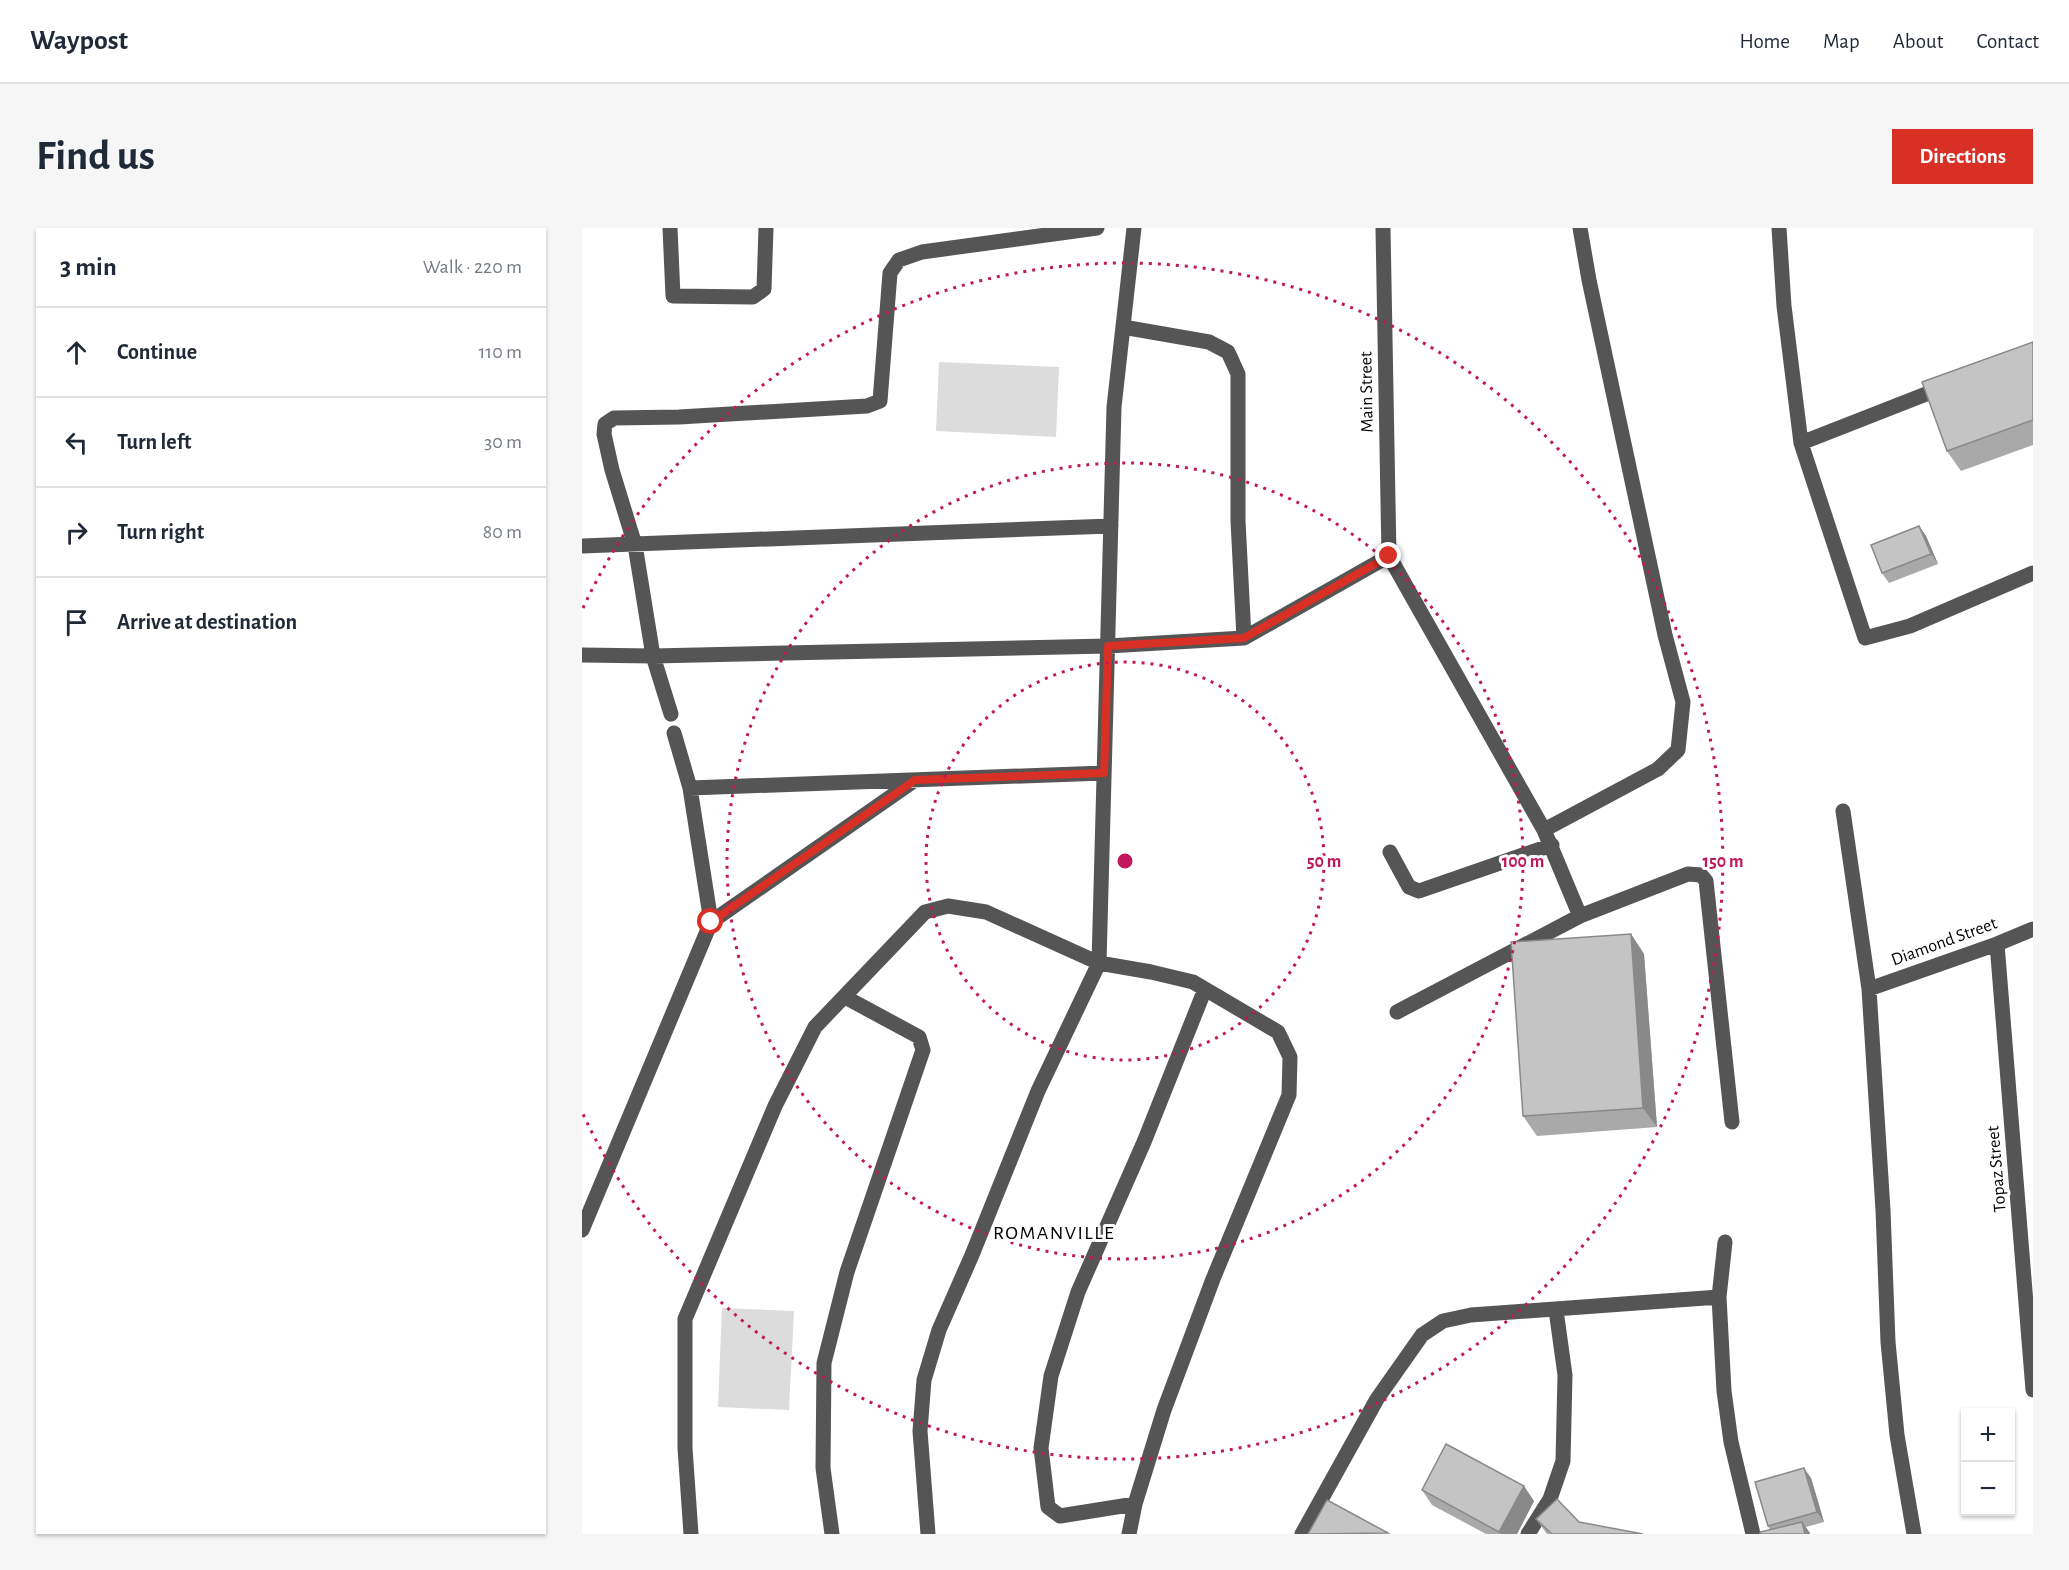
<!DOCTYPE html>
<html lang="en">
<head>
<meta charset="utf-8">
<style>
	body { margin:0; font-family:"Alegreya Sans",sans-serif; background:#f6f6f7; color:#1f2937 }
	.controls { position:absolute; right:18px; bottom:18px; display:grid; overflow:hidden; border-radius:0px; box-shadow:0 2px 4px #0004 }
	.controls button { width:54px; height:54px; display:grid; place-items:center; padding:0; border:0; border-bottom:2px solid #e0e1e3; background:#fff; color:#1f2937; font:30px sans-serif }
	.stop { position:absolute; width:18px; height:18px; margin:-14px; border:4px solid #d93025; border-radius:50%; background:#fff }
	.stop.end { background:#d93025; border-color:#fff; box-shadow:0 2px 6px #0008 }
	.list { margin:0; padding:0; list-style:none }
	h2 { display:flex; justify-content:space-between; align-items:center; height:78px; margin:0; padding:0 24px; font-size:26px }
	h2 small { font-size:20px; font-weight:400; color:#747a83 }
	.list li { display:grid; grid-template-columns:39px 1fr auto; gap:18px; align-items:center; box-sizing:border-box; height:90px; padding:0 24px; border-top:2px solid #e0e1e3 }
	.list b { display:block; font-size:22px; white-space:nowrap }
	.list em { font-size:20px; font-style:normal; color:#747a83 }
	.icon { flex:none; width:33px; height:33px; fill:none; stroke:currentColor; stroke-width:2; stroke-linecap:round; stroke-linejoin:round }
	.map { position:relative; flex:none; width:1451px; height:1306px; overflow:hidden; border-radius:0px }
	header { display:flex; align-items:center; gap:36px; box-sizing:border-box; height:84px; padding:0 30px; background:#fff; border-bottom:2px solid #e0e1e3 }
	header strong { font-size:28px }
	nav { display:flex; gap:33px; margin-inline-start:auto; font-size:21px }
	.intro { display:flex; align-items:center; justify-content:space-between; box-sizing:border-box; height:144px; padding:0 36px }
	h1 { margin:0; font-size:42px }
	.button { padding:15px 27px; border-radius:0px; background:#d93025; color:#fff; font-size:21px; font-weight:700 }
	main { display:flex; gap:36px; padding:0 36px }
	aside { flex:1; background:#fff; border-radius:0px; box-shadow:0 2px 4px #0004 }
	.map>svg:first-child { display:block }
	.green { fill:#dcdcdc }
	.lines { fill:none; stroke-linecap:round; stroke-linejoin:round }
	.minor { stroke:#555; stroke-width:15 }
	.wall { fill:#a9a9a9 }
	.shaded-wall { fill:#898989 }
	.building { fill:#c4c4c4; stroke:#898989; stroke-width:1.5 }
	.route { stroke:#d93025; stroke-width:8 }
	.ring { fill:none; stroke:#c2185b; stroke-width:3; stroke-dasharray:3 6 }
	.labels { text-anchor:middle; stroke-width:6; stroke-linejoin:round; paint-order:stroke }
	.street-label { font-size:18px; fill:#000; stroke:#fff }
	.neighbourhood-label { font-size:20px; letter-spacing:1.5px; fill:#000; stroke:#fff }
	.centre { fill:#c2185b; stroke:#fff; stroke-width:3 }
	.ring-label { font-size:18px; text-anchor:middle; font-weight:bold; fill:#c2185b; stroke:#fff; stroke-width:6; stroke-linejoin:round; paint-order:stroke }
</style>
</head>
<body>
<header>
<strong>Waypost</strong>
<nav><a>Home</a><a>Map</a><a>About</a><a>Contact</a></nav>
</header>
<div class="intro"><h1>Find us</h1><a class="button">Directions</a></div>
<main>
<aside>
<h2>3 min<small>Walk · 220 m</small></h2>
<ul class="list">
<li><svg class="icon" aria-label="ahead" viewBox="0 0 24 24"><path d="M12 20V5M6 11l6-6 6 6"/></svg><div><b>Continue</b></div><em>110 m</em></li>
<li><svg class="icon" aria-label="left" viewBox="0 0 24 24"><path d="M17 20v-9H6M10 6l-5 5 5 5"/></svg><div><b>Turn left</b></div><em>30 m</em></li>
<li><svg class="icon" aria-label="right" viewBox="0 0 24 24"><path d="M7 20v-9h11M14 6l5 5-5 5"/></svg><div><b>Turn right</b></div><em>80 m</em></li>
<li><svg class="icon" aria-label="arrive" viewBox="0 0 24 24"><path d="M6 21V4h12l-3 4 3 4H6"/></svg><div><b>Arrive at destination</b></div></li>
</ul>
</aside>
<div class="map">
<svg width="1451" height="1306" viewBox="0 0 1451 1306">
	<rect width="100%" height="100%" fill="#fff"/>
	<!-- green -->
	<path class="green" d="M357,134L477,139L474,209L354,203Z
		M140,1080L212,1083L207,1182L136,1179Z"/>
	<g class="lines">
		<!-- minor -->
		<path class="minor" d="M88,0L91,68L171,69L182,61L184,0
			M801,0L807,328L962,602L998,688L1106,646L1119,647L1124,653L1150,894
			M1197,0L1202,78L1219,215L1283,410L1328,398L1451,345
			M541,99L627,114L646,124L656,146V293L662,410
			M1219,215L1362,159
			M0,318L529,298
			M0,427L71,428L526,418L662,410L807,328
			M89,486L71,428L53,317L30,242L22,206L23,196L32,190L97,189L285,178L298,173L308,45L317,32L340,24L515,0
			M108,560L522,545
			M1261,583L1287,761L1301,982L1306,1114L1315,1207L1332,1306
			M962,602L1076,541L1096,522L1101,474L1083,407L1007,52L998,0
			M808,624L827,659L837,663L970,617
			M129,694L333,552
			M1415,716L1451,1162
			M1287,761L1415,716L1451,701
			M815,784L998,688
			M0,1002L129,694L108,560L92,505
			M1143,1014L1137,1069L1142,1163L1149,1214L1171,1306
			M553,1276L478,1288L466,1279L459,1220L469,1148L496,1064L562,914L623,761
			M109,1306L103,1220V1091L193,878L233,799L343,684L366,678L404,684L517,735L569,744L611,754L696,804L708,829L707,867L631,1051L582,1182L553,1276L547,1306
			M250,1306L241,1240L242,1135L265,1044L341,822L337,809L263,769
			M346,1306L338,1203L342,1152L357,1102L390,1027L456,863L517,735L532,179L552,0
			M720,1306L795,1171L840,1107L861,1093L889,1087L1137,1069
			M946,1306L968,1271L981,1233L983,1147L974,1082"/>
	</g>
	<!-- wall -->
	<path class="wall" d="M1451,114V217L1379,243L1365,223Z
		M1337,298L1344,308L1356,336L1307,355L1300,345Z
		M1049,706L1062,726L1075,899L955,908L941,888Z
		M1229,1250L1242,1294L1224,1299L1228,1306H1178L1188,1302L1186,1298Z
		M840,1262L952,1273L935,1306H904L850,1277Z
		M954,1291L997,1294L1061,1306H965Z"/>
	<!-- shaded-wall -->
	<path class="shaded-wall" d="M1337,298L1344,308L1356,336L1349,326Z
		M1049,706L1062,726L1075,899L1061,880Z
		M1222,1240L1229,1250L1242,1294L1235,1284Z
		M942,1258L952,1273L935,1306H919L917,1304Z
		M1220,1294L1228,1305V1306H1223Z"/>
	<!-- building -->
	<path class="building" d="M1451,114V192L1365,223L1340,154Z
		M1337,298L1349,326L1300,345L1289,317Z
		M1049,706L1061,880L941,888L929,714Z
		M864,1216L942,1258L917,1304L840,1262Z
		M1222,1240L1235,1284L1186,1298L1173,1254Z
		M975,1271L997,1294L1061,1306H970L954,1291Z
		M745,1272L806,1305L726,1306Z
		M1220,1294L1223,1306H1178V1304Z"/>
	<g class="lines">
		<!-- route -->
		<path class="route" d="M129,694L333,552L522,545L526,418L662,410L807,328"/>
	</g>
	<!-- distance rings -->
	<g class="ring">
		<circle cx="543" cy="633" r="199"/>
		<circle cx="543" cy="633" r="398"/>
		<path d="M1 380A598 598 0 1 1 1 886"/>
	</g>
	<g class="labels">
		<!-- street labels -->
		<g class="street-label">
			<text transform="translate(784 164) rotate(-91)" y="6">Main Street</text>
			<text transform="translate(1362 713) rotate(-20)" y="6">Diamond Street</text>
			<text transform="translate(1414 941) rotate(-95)" y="6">Topaz Street</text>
		</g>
		<!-- neighbourhood labels -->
		<g class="neighbourhood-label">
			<text x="472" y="1011">ROMANVILLE</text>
		</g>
	</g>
	<circle cx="543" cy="633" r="9" class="centre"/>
	<g class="ring-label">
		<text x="742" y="639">50 m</text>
		<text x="941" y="639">100 m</text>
		<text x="1141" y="639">150 m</text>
	</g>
</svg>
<div class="controls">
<button>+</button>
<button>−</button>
</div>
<div class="stop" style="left:129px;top:694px"></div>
<div class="stop end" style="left:807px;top:328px"></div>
</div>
</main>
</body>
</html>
